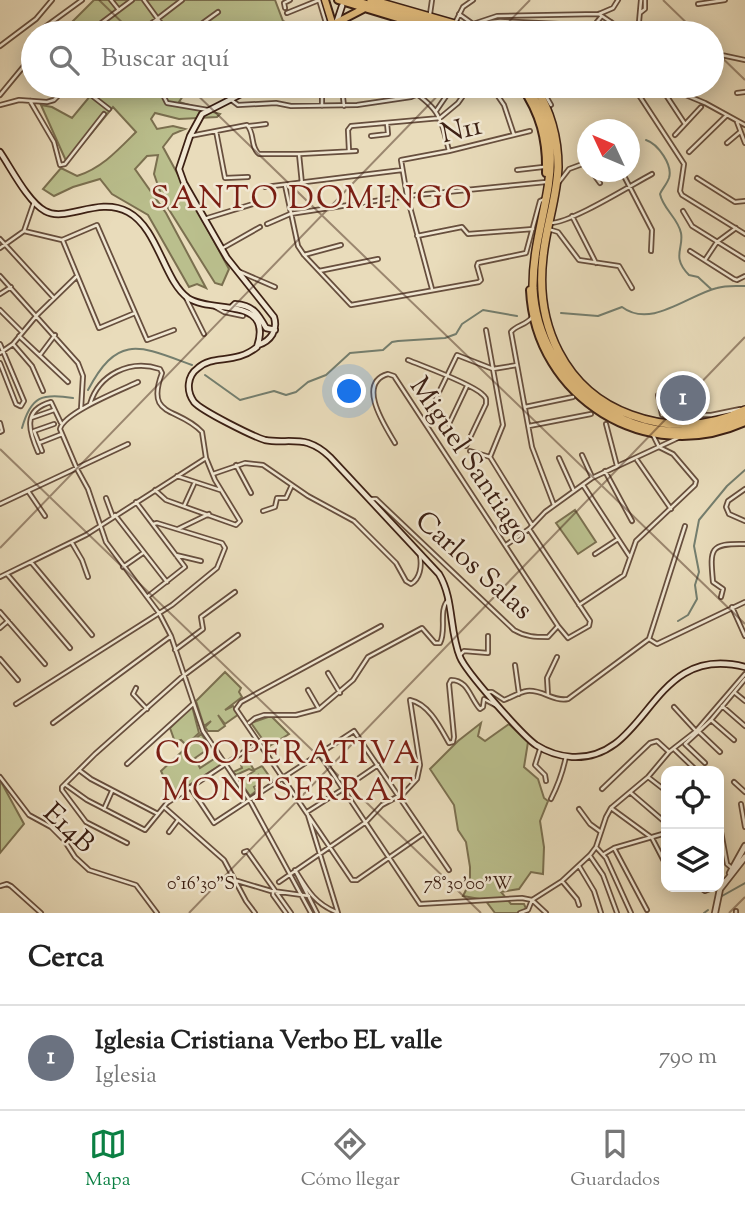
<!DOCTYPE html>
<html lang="es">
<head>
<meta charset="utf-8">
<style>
	body { margin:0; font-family:"Sorts Mill Goudy",serif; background:#f2f2f2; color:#222 }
	.controls { position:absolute; right:21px; bottom:21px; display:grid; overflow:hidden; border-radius:14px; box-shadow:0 4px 18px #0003 }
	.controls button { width:63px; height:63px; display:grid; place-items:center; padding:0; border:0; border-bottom:2px solid #e0e0e0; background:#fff; color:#222; font:35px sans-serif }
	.compass { position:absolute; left:577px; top:119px; width:63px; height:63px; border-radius:50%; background:#fff; box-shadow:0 4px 18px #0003; rotate:314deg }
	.you { position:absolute; left:350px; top:392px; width:24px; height:24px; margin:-18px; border:5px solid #fff; border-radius:50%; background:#1a73e8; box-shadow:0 0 0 10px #1a73e833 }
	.badge { display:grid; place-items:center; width:46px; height:46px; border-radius:50%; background:#0b8043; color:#fff; font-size:23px; font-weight:700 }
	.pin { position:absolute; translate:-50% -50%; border:4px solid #fff; box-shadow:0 2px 7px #0006 }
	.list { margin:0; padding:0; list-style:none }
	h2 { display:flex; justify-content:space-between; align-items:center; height:91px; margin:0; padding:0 28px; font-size:30px }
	h2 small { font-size:23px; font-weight:400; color:#767676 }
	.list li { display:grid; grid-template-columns:46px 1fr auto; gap:21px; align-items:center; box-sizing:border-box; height:105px; padding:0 28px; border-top:2px solid #e0e0e0 }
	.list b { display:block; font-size:26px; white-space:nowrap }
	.list p { margin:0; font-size:23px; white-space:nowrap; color:#767676 }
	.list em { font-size:23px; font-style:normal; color:#767676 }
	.icon { flex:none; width:38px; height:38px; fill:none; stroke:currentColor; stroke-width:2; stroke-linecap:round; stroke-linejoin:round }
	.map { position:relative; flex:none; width:745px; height:913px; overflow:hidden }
	.search { position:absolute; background:#fff; box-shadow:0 4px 18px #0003; left:21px; right:21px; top:21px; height:77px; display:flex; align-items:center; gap:18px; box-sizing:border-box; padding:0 24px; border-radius:38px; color:#767676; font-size:26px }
	.sheet { height:196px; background:#fff }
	nav { display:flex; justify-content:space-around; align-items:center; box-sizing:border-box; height:98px; border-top:2px solid #e0e0e0; background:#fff; font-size:19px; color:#767676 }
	nav a { display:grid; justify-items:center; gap:4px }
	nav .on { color:#0b8043 }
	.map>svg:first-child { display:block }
	.green { fill:#babf8d; stroke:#7b7050; stroke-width:2 }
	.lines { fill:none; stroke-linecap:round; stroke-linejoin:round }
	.stream { stroke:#747e6e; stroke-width:2 }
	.minor-casing { stroke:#674f3e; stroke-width:6 }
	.tertiary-casing { stroke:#674f3e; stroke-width:8 }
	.secondary-casing { stroke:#3c2014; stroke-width:8 }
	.primary-casing { stroke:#3c2014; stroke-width:10 }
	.trunk-casing { stroke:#3c2014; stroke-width:10 }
	.minor { stroke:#f1e8d3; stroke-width:2.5 }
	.tertiary { stroke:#f1e8d3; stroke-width:4.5 }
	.secondary { stroke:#f1e8d3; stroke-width:4.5 }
	.primary { stroke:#e4be7e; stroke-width:6 }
	.trunk { stroke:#e4be7e; stroke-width:7 }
	.ticks { fill:none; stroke:#3c2014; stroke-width:2; stroke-opacity:0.45 }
	.labels { text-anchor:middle; stroke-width:5; stroke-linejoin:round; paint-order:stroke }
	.street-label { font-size:28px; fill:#3c2014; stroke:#f1e8d3 }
	.quarter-label { font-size:32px; letter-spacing:2px; fill:#7a1f14; stroke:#f1e8d3 }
	.ticks-label { font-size:18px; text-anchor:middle; fill:#3c2014; stroke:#f1e8d3; stroke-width:5; stroke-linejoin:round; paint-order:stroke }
</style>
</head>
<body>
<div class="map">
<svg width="745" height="913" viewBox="0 0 745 913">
	<rect width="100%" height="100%" fill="#e9dcbb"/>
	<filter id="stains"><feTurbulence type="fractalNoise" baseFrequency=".00286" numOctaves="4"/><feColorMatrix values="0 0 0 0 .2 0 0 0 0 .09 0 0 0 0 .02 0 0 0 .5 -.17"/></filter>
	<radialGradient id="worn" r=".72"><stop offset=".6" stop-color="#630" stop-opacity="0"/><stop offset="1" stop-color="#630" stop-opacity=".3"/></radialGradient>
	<!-- green -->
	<path class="green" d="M94,0H275L283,21L301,30L306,27L316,30V33H72L69,25Z
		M87,86H203L183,96L179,102L220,114L217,117L179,119L155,113L151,119L157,129L173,126L185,129L173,134L163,147L229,269L222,285L215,283L163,200L154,174L158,155L147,156L135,169L166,213L206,288L197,284L189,287L148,215L112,194L100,179L73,187L54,196L43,189L61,168L77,176C102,168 118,150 136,132L113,107L67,163L41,105L52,107L72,118L96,89Z
		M575,510L596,542L578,554L556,523Z
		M225,672L241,688L239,692L242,697L225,710L233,706L239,714L225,724L218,715L225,726L218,731H208L205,727L211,721L204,726L196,701Z
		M192,706L199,733L186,745L181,740L175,742L170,728Z
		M271,716L289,734L268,747L251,723Z
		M481,723L478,736L485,741L509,724L528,742L524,767L538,779L544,798L548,801L540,821L544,847L543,874L531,872L519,889L501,892L511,904H524L528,913H495L485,900L463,896L470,882V867L466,842L458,830L454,805L430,769L458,741Z
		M201,734L211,747L195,758L200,768L217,757L222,764L172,796L161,771Z
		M248,760L254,770L262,766L272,780L270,781L266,778L262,779L258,774L261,783L254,787L256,791L250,796L240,781L254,771L249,769L236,775L233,772L242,768L241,765Z
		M0,780L24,824L0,853Z"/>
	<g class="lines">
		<!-- stream -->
		<path class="stream" d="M646,140C658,144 673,165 669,178C667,184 662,189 660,194C663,209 678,218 681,233C684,248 671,257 689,275L698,277L711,289
			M561,313L598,316L622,307C651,329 688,295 717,288C726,285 736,286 745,286
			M205,375L240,400L274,391L286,395L296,392L308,382L326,375L350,353L383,350L392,342L398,341L445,338L456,334L462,324L483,310L517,316
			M88,390C118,333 140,346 192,365
			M22,428C31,396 42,393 73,398
			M678,621L688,615L697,599L695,585L699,572L694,546L699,520L727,486L745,470
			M722,896L745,883
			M704,913L708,910"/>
		<defs>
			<path id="minor" d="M111,0L119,10
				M144,0L168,33
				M698,4L725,0
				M285,8L284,3L290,0
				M287,13L319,0L329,33
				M640,13L645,9V0
				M430,14L432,0
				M459,14L473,24L500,21L559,24L576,33
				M599,14L627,33
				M456,21L463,7L473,0
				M473,24L497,16L599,14L613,8L618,0
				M200,25L205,33
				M45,27L82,0
				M592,28L601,17
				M88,33L132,0
				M139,33L182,0
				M189,33L218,12
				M494,33L500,21
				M603,33L611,22
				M638,33L641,0
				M0,46L36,19L52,0
				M712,53L745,60
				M74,86L91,95L109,109
				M175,86L164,97L167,103L208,110
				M322,86V106
				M405,86C438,107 440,114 449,151
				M491,86L504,105L514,135
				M540,86L551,105
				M633,86L684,164L680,191L682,195L745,234
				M660,86L685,124
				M664,86L705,103L745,125
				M737,93L745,92
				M0,95L33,55
				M230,99L238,105L276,103L291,106L357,105L411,97L418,94L423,86
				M30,101L54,142L60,165L65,164L104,114
				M0,105L19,100L47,102L54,100L68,86
				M344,106L343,97L349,86
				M436,111L453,86
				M737,122L745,143
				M249,126L266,124
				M216,131L225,178L248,177
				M675,135L701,107
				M190,136L247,125C255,133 250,147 259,154H299L302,184
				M371,136L388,134L387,123
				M727,143L740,132
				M630,147L636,145
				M349,151L348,130L351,126L440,118L458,103L470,86
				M689,152L727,115
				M300,154L356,151
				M517,170L543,167
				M592,172L600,183
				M622,172L652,230L651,251
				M697,178L735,202L745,201
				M559,182L569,169L588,162
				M285,185L298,246L304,255L351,305L479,282L481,280L477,266L478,263L526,253L540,201L544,199
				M265,187L402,170
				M683,211L692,226L745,259
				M572,216L596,263
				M204,219L256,203
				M549,223C568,225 633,184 652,174
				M267,224L290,214L407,196L546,182
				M548,229L558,232L579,260L619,266L632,288
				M24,231L62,240L97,225L147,340L174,330
				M417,236L462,227L468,234L533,229
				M0,239L54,298
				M63,241L99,328L135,313
				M0,248L24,231L34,202
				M223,248L260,227
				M690,251L734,279L737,280L745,276
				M304,255L341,245
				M705,260L717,242L736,228
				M238,271L275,287
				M319,271L378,259
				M0,276L78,363L83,376L81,409
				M432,289L407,196L401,160L449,151L530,131
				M0,294L11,287
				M185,296L204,334
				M215,307L224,312L243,316
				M0,310L22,332
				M532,317C527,325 516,325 511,332L532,447L554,505
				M486,330L503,425L490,457L532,525
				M19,336L68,382
				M0,344L24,401L21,406
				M13,344L32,366L43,391
				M0,353L13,344L37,315L76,277
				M40,355L55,335
				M408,360C425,367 470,383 482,394C487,398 486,399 486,404L466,446
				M0,363L16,404L20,406
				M138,382C121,390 63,413 60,429L77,469L88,489L106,542L159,613L171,636L203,731L249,799L311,913
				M658,395L662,415H711L740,409
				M90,404C99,374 130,359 160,369L162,373C145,419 178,406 202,432L206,458L215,480L240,521L236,525L166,500L155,490
				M525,407L573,397
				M31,418L54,410
				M425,421L457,355L493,369L517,365
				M0,423L2,431L0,432
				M449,424L467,386
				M606,424L617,466
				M529,426L591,414
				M653,435L659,447
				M39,443L62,434
				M395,443C385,426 356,383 388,374L394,376L558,626L568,638
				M42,451L34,431L54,424
				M470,451L490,457
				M38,452C29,431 22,410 51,402L61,423
				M582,455L592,477
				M559,458L574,491
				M637,460L671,509
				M236,465L251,493
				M605,471L632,521
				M213,474L245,463L263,465L308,496L354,521L396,563L406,581L411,584C420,579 422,566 420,556
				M177,476L220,490
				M583,485L630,557
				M745,489L728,501L726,507L729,514L745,521
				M28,491L45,516
				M106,498L113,517
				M370,499H376L514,630C526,637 535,637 548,637L558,626
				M136,502L185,567L147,597
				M0,504L128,444
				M184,506L194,484
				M263,511L275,507L277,498H286L292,485
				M115,515L167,582
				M178,529L209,514
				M529,529L590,621L589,626L568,638
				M72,543L82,560L88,577
				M506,545L529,529L545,512L592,478L680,437
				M595,554L618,539
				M176,555L201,561
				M31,562L92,635
				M123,567L143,553
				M7,574L70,648
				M0,577L86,535L206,458
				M721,597L723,589L713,582C710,549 709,543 745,544
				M579,605L624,575L636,541L695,485L696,481L673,454L659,447
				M732,607L745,636
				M0,612L45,664
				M381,626L241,702L236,709L352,880H357L423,834
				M0,628L8,621
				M649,639L685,526
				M649,639L657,644L745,602
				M175,650L203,629L201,617L235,592
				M461,654L464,651L488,653V636
				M0,659L18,680
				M515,665L519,694
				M328,673L340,693
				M136,688L133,694L147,709
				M308,690L319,709
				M487,692H492L504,700C512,697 520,692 527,691C542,689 553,702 568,699L649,639
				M734,692L745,701
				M548,695L547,678L557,657
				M16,704L172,605L217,568L225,548L222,543L157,523L153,524
				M722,706L745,726
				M674,707L696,731
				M711,720L734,740
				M53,723L171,636
				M249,723L255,718L264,715H296L319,709L353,680L368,657L422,628L435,643H440C447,630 438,611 448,600
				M699,732L720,752
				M540,749L535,765L545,775L546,781
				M674,749L697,771
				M319,753L420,904L522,898L532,900L546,913
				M705,763L685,744L711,720L745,679
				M127,764L193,704
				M79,770L91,779L158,814
				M0,777L29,815L51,827L64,840L75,857L89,870L136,885L157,913
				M648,777L666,791
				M359,778L378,765
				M734,782L745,792
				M66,785L87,800L145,830L167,803L260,741
				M190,787L214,823L354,731L449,870
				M602,789L650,743L657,741L669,752
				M631,793L666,823
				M551,799C558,785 563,772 566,756
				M741,804L745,827
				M164,807L224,860L246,901L255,913
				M611,808L652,838L666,865
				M104,809L112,791
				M579,809L590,824L601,832
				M719,821L727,864L733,869
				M169,832L178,820
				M127,843L86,822L62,790V787L95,754L183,676L238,635
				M596,847L606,858L631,913
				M614,848L647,910
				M244,852L247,851L291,913
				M604,854L614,848L666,833
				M590,856L603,875L617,913
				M579,866L594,891L601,913
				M234,880L271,891
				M562,881L577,899L579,905
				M279,882L366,822L382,805L404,793L417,779L420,765L410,700C429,704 440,727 449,743L453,742L454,737L449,684L451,680C468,680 470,698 480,709L483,707L484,699L497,706
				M719,884L727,879
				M0,886L7,884L11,886L41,913
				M699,887L705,891L715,887
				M532,900L562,881L590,855L596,847L606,817L611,808L648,777L669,752L696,731L745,674
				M736,911V913
				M286,913L273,895V891L309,896
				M317,913L295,870C307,889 314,903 336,912
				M338,913L307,812L343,789
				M520,913L528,910L532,900"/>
			<path id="tertiary" d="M730,873L745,846
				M715,913L720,889L745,857"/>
			<path id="secondary" d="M333,33L342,6
				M0,152C11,168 28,202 45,211C66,223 98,196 128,212C158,228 164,281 188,298C212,314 274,296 257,347C235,365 213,354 198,368C187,376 186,391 194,402C202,411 252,436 265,440C279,443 294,439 308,443C317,446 324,451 330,457L439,574C454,599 449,630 460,657C466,672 522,735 536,745C547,752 559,756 572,757C650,761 649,642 745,667
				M231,308L235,304C253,305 258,314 266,328L275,330
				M258,345C271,341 278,330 274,317L227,258L184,183L179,169L190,136L202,114L247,91L272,86"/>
			<path id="primary" d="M325,0L334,29
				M338,0L447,33
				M336,23L363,9
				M521,86C540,113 547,140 546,173
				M530,290C535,398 647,467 745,422"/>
			<path id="trunk" d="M351,0L463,33
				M371,0L455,24L475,33
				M526,86C577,157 532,214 533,288C534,311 541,334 552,354C567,382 589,402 616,416C658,437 703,436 745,416
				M535,86C550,110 558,138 558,167C557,198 546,226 543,257C535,324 564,391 631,415C669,429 709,428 745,410"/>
		</defs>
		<!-- minor casing -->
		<use href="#minor" class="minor-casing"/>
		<!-- tertiary casing -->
		<use href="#tertiary" class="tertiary-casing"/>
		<!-- secondary casing -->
		<use href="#secondary" class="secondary-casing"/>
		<!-- primary casing -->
		<use href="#primary" class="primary-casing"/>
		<!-- trunk casing -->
		<use href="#trunk" class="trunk-casing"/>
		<!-- minor -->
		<use href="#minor" class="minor"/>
		<!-- tertiary -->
		<use href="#tertiary" class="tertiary"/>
		<!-- secondary -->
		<use href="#secondary" class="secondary"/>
		<!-- primary -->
		<use href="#primary" class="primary"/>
		<!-- trunk -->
		<use href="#trunk" class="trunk"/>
	</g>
	<!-- ticks -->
	<path class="ticks" d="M99,0L133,33M663,0L697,33M498,33L530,0M712,48L745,80M188,86L745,624M0,449L481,913M0,548L447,86M189,913L745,337M729,913L745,897"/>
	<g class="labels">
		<!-- street labels -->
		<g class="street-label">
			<text transform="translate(461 128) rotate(-13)" y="10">N11</text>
			<text transform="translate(472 460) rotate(56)" y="10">Miguel Santiago</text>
			<text transform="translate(475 564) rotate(42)" y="10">Carlos Salas</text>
			<text transform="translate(70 827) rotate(43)" y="10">E14B</text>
		</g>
		<!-- quarter labels -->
		<g class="quarter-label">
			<text x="312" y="208">SANTO DOMINGO</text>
			<text x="288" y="763">COOPERATIVA<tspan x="288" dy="37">MONTSERRAT</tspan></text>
		</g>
	</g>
	<g class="ticks-label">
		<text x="201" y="889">0°16'30"S</text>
		<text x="468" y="889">78°30'00"W</text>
	</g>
	<rect width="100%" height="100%" filter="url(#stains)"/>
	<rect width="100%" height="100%" fill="url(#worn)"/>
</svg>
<div class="controls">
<button><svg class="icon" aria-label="locate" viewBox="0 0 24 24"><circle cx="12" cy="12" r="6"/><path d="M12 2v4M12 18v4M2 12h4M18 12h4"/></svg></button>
<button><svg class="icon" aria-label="layers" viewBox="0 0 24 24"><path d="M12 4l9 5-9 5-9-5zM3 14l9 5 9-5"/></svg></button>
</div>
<svg class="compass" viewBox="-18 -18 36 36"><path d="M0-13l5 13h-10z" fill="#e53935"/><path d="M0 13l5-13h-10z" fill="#767676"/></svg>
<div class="you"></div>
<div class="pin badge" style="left:683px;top:398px;background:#6b7280">1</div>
<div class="search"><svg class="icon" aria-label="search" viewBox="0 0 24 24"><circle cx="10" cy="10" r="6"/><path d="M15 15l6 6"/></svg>Buscar aquí</div>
</div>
<section class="sheet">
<h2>Cerca<small></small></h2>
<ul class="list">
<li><span class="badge" style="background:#6b7280">1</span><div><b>Iglesia Cristiana Verbo EL valle</b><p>Iglesia</p></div><em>790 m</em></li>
</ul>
</section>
<nav>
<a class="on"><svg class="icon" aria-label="map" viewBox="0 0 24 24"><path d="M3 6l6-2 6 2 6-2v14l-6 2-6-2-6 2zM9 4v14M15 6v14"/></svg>Mapa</a>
<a><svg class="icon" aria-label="directions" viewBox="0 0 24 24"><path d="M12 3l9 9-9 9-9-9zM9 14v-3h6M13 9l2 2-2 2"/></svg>Cómo llegar</a>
<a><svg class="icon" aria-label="saved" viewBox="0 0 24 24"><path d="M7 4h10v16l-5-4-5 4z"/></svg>Guardados</a>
</nav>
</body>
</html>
